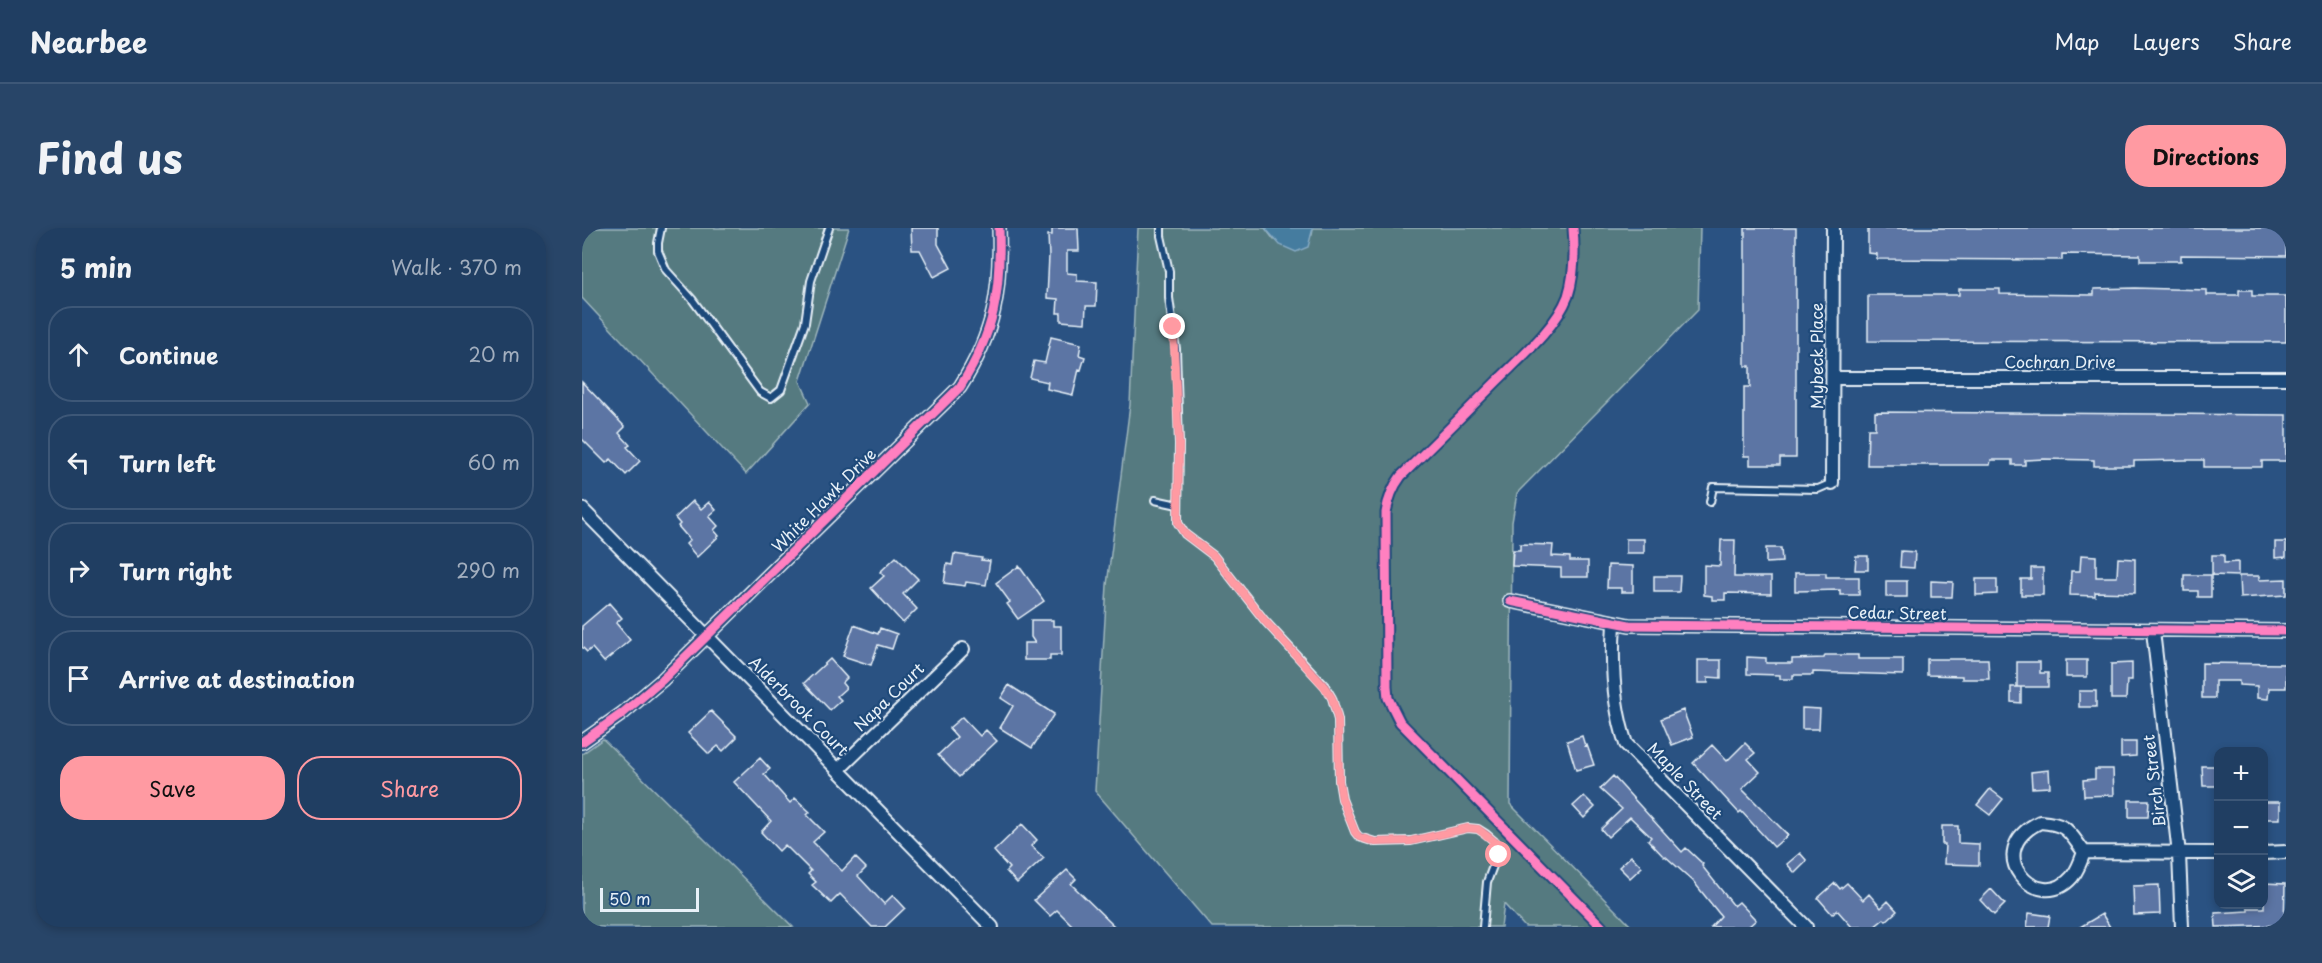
<!DOCTYPE html>
<html lang="en">
<head>
<meta charset="utf-8">
<style>
	body { margin:0; font-family:"Playpen Sans",sans-serif; background:#284568; color:#f1f3f6 }
	.controls { position:absolute; right:18px; bottom:18px; display:grid; overflow:hidden; border-radius:12px; box-shadow:0 3px 9px #0003 }
	.controls button { width:54px; height:54px; display:grid; place-items:center; padding:0; border:0; border-bottom:2px solid #3d5777; background:#203e62; color:#f1f3f6; font:30px sans-serif }
	.scale { position:absolute; left:18px; bottom:15px; width:99px; box-sizing:border-box; padding-left:6px; border:3px solid #e8f1f8; border-top:0; font-size:16px; line-height:21px; white-space:nowrap; color:#e8f1f8; -webkit-text-stroke:4px #1f4a7a; paint-order:stroke }
	.stop { position:absolute; width:18px; height:18px; margin:-14px; border:4px solid #ff9aa2; border-radius:50%; background:#fff }
	.stop.end { background:#ff9aa2; border-color:#fff; box-shadow:0 2px 6px #0008 }
	.list { margin:0; padding:0; list-style:none }
	h2 { display:flex; justify-content:space-between; align-items:center; height:78px; margin:0; padding:0 24px; font-size:26px }
	h2 small { font-size:20px; font-weight:400; color:#a2aebe }
	.list li { display:grid; grid-template-columns:39px 1fr auto; gap:18px; align-items:center; box-sizing:border-box; height:96px; margin:0 12px 12px; padding:0 12px; border:2px solid #3d5777; border-radius:24px }
	.list b { display:block; font-size:22px; white-space:nowrap }
	.list em { font-size:20px; font-style:normal; color:#a2aebe }
	.actions { display:flex; gap:12px; padding:18px 24px }
	.actions a { flex:1; padding:14px 0; border:2px solid #ff9aa2; border-radius:24px; text-align:center; font-size:21px; color:#ff9aa2 }
	.actions .main { background:#ff9aa2; color:#111 }
	.icon { flex:none; width:33px; height:33px; fill:none; stroke:currentColor; stroke-width:2; stroke-linecap:round; stroke-linejoin:round }
	.map { position:relative; flex:none; width:1704px; height:699px; overflow:hidden; border-radius:24px }
	header { display:flex; align-items:center; gap:36px; box-sizing:border-box; height:84px; padding:0 30px; background:#203e62; border-bottom:2px solid #3d5777 }
	header strong { font-size:28px }
	nav { display:flex; gap:33px; margin-inline-start:auto; font-size:21px }
	.intro { display:flex; align-items:center; justify-content:space-between; box-sizing:border-box; height:144px; padding:0 36px }
	h1 { margin:0; font-size:42px }
	.button { padding:15px 27px; border-radius:24px; background:#ff9aa2; color:#111; font-size:21px; font-weight:700 }
	main { display:flex; gap:36px; padding:0 36px }
	aside { flex:1; background:#203e62; border-radius:24px; box-shadow:0 3px 9px #0003 }
	.map>svg:first-child { display:block }
	.green { fill:#547a80; stroke:#9eb6bc; stroke-width:1.5 }
	.water { fill:#447b9f; stroke:#86aac3; stroke-width:1.5 }
	.building { fill:#5b74a4; stroke:#e8f1f8; stroke-width:1.5 }
	.lines { fill:none; stroke-linecap:round; stroke-linejoin:round }
	.lane-casing { stroke:#e8f1f8; stroke-width:10 }
	.street-casing { stroke:#e8f1f8; stroke-width:16 }
	.lane { stroke:#1f4a7a; stroke-width:6 }
	.street { stroke:#1f4a7a; stroke-width:12 }
	.cycleway-casing { stroke:#1f4a7a; stroke-width:13 }
	.cycleway { stroke:#ff80c0; stroke-width:9 }
	.route { stroke:#ff9aa2; stroke-width:8 }
	.labels { text-anchor:middle; stroke-width:4.5; stroke-linejoin:round; paint-order:stroke }
	.street-label { font-size:16px; fill:#e8f1f8; stroke:#1f4a7a }
</style>
</head>
<body>
<header>
<strong>Nearbee</strong>
<nav><a>Map</a><a>Layers</a><a>Share</a></nav>
</header>
<div class="intro"><h1>Find us</h1><a class="button">Directions</a></div>
<main>
<aside>
<h2>5 min<small>Walk · 370 m</small></h2>
<ul class="list">
<li><svg class="icon" aria-label="ahead" viewBox="0 0 24 24"><path d="M12 20V5M6 11l6-6 6 6"/></svg><div><b>Continue</b></div><em>20 m</em></li>
<li><svg class="icon" aria-label="left" viewBox="0 0 24 24"><path d="M17 20v-9H6M10 6l-5 5 5 5"/></svg><div><b>Turn left</b></div><em>60 m</em></li>
<li><svg class="icon" aria-label="right" viewBox="0 0 24 24"><path d="M7 20v-9h11M14 6l5 5-5 5"/></svg><div><b>Turn right</b></div><em>290 m</em></li>
<li><svg class="icon" aria-label="arrive" viewBox="0 0 24 24"><path d="M6 21V4h12l-3 4 3 4H6"/></svg><div><b>Arrive at destination</b></div></li>
</ul>
<div class="actions"><a class="main">Save</a><a>Share</a></div>
</aside>
<div class="map">
<svg width="1704" height="699" viewBox="0 0 1704 699">
	<rect width="100%" height="100%" fill="#2a5282"/>
	<filter id="ink" filterUnits="userSpaceOnUse"><feTurbulence type="fractalNoise" baseFrequency=".0167" numOctaves="2"/><feDisplacementMap in="SourceGraphic" scale="12" xChannelSelector="R" yChannelSelector="G"/><feConvolveMatrix kernelMatrix="1 2 1 2 8 2 1 2 1" color-interpolation-filters="sRGB"/></filter>
	<g filter="url(#ink)">
		<!-- green -->
		<path class="green" d="M0,0H267L218,153L228,175L164,246L0,70Z
			M556,0H683L692,12L730,7L731,0H1118L1116,82L935,265L930,294L928,576L1050,699H943L922,676L919,699H630L513,563L525,357L548,177Z
			M21,511L211,699H0V526Z"/>
		<!-- water -->
		<path class="water" d="M683,0H731L726,19L714,24L698,17Z"/>
		<!-- building -->
		<path class="building" d="M329,0H356V16L369,40L352,49L338,22H330Z
			M470,0H496L497,23H485V45L495,46V53L515,54L514,78H504L503,95L479,93V85H475L476,71L465,70L467,28L466,7H470Z
			M1163,0H1214V230H1198V237H1168V228H1162V159H1168V138H1163Z
			M1286,0H1704V28L1599,27V33H1558V27L1480,26V32L1295,31V26L1286,25Z
			M1553,60L1625,62V67H1657V62H1670V68H1704V114L1286,113V67H1377V61H1418V66L1512,67V61Z
			M469,109L499,116L497,127L503,129L499,142L497,141L491,167L465,161L466,154L448,150L452,133L463,135Z
			M0,154L43,199L37,205L48,217L45,219L58,233L44,247L29,231L24,235L0,211Z
			M1293,184L1704,187V233H1680V239H1622V232H1603L1552,233V238H1512V232L1462,231L1443,232V237H1430V232H1409L1408,237H1285L1286,201H1293Z
			M111,273L119,281L127,274L134,282L127,288L136,298L132,302L137,308L115,329L104,316L108,312L96,298L98,296L93,290Z
			M1044,311H1062V325H1044Z
			M1139,312H1153L1152,349H1189V366L1143,365V372H1130V368L1122,367V337L1138,338Z
			M1693,314H1704V329L1693,330Z
			M938,316L971,317L970,328L988,329V333H1006V349H979V340L930,338L931,322H938Z
			M1184,320H1199L1200,334L1184,335Z
			M1319,323L1333,324L1332,340L1318,339Z
			M372,326L400,330L399,332L408,333L404,357L384,354L383,358L362,355L365,336L370,337Z
			M1499,327L1514,328V349H1535L1536,330L1553,331V365L1513,364V368L1488,367L1489,343H1498Z
			M1630,327H1642V335L1656,334V348L1630,347Z
			M1274,328H1286V342H1273Z
			M314,329L336,351L321,366L335,381L321,395L289,360L302,348L298,344Z
			M1026,337L1051,338V364H1039V360H1025Z
			M437,338L462,373L436,391L425,376L428,374L414,355Z
			M1449,340H1461V367H1439V351H1449Z
			M1213,345H1244V349H1277V367H1258V362L1213,363Z
			M1602,347H1629V369H1616V363H1602Z
			M1072,348H1098L1097,364H1072Z
			M1657,348H1677V352L1704,351V367L1658,370Z
			M1394,351H1415V366L1394,367Z
			M1304,353H1325V369H1304Z
			M1349,353L1371,354L1370,369H1349Z
			M27,375L40,390L34,395L48,412L22,434L10,420L5,424L0,419V398Z
			M449,392H471V398H479V427H468V432H442V415H453L449,409Z
			M272,397L296,406L298,400L315,406L310,421L296,417L289,437L261,428Z
			M1243,427H1276V431H1321V447L1231,444V447H1211V451H1198V447L1165,446V429L1184,430V435H1210V431L1242,430Z
			M248,431L265,450L260,455L264,460L255,468L259,472L248,482L222,455Z
			M1345,431H1406L1407,451H1380V448L1345,447Z
			M1116,432H1139V450L1126,449V455H1116Z
			M1484,432H1505V449H1484Z
			M1435,434H1458V445H1466V459H1435Z
			M1550,435V452H1545L1544,471H1529V436Z
			M1620,435L1704,436V460H1687L1686,471L1675,470V458L1657,457V453H1633V470H1620Z
			M427,457L472,486L450,520L418,500L431,478L419,470Z
			M1429,459H1439V475L1429,474Z
			M1497,463H1514V479H1497Z
			M1220,480L1238,481L1237,501H1220Z
			M1101,482L1111,509L1090,517L1079,491Z
			M129,483L155,509L141,523L136,518L127,526L106,505Z
			M380,489L398,508L404,502L415,513L377,549L356,527L375,509L367,500Z
			M1000,508L1003,518L1005,517L1012,537L994,542L985,513Z
			M1539,514H1554V528L1539,529Z
			M1163,515L1173,525L1166,531L1178,544L1160,561L1206,607L1192,619L1159,583L1157,585L1111,535L1130,517L1145,533Z
			M178,530L188,541L182,546L208,575L213,570L228,584L225,587L242,604L231,614L260,643L273,629L284,640L276,648L302,676L311,667L323,680L303,699H290L258,666L249,675L230,657L234,654L226,646L229,643L203,617L197,623L179,604L189,593L152,554Z
			M1620,538H1636V558H1621Z
			M1513,541H1531L1532,567L1502,568L1501,552L1513,551Z
			M1467,542L1468,559L1450,560L1449,544Z
			M1031,548L1100,624L1104,620L1121,636L1120,638L1152,678L1157,674L1174,692L1166,699H1129L1139,688L1111,653L1083,628L1082,629L1066,612L1069,609L1048,589L1026,609L1019,601L1040,581L1018,561Z
			M1408,561L1421,571L1408,587L1395,577Z
			M1002,568L1013,579L1002,590L991,578Z
			M1547,572H1567L1566,589H1547Z
			M1682,574H1698V591H1682Z
			M440,596L455,612L449,618L462,630L435,655L424,643L427,640L412,623Z
			M1360,598H1376V615L1397,616V637L1362,636L1363,616H1360Z
			M1218,625L1225,633L1213,645L1205,636Z
			M1049,628L1060,639L1048,650L1037,639Z
			M485,642L494,651L489,656L533,699H492L475,682L468,688L452,672Z
			M1253,655L1258,661L1265,655L1281,672L1287,666L1299,680L1306,673L1315,683L1304,693L1302,691L1292,699H1270L1255,682L1250,686L1236,670Z
			M1682,655L1703,656L1702,697L1634,699L1633,685L1666,683V680H1682Z
			M1577,657L1578,686L1552,687L1551,658Z
			M1409,661L1423,676L1412,687L1398,672Z
			M1447,685L1468,688L1466,699H1445Z
			M1520,686L1528,699H1498Z"/>
		<g class="lines">
			<defs>
				<path id="lane" d="M79,0L76,15V23L84,42L110,71L178,164L189,170L199,162L223,95L229,53L247,0
					M579,0V8L587,43V70L594,121L597,216L596,295L603,306L632,328L683,393L743,458L750,470L756,492L757,553L760,571L773,604L777,609L793,614L829,613L886,600L896,601L904,606L912,613L917,622L905,654L901,699
					M573,272L596,277
					M1128,274L1131,259L1236,261L1250,255"/>
				<path id="street" d="M1252,150H1704
					M1250,255L1251,0
					M0,281L410,699
					M928,373L1047,397L1704,403
					M1032,396C1029,438 1031,477 1044,516L1224,699
					M1571,403L1597,626L1600,699
					M0,514L41,485L80,452L378,159C413,104 419,64 417,0
					M256,542L381,421
					M1458,594C1486,596 1486,603 1502,624C1499,633 1496,642 1490,649C1456,688 1397,623 1458,594Z
					M1502,624L1636,625
					M1682,625L1704,624"/>
			</defs>
			<!-- lane casing -->
			<use href="#lane" class="lane-casing"/>
			<!-- street casing -->
			<use href="#street" class="street-casing"/>
			<!-- lane -->
			<use href="#lane" class="lane"/>
			<!-- street -->
			<use href="#street" class="street"/>
			<defs>
				<path id="cycleway" d="M991,0C993,23 993,46 986,68C974,100 937,131 913,155C882,186 851,217 819,248C810,260 806,271 804,285L805,459L806,470L818,494L1020,699
					M928,373L1047,397L1704,403
					M0,514L41,485L80,452L378,159C413,104 419,64 417,0"/>
			</defs>
			<!-- cycleway casing -->
			<use href="#cycleway" class="cycleway-casing"/>
			<!-- cycleway -->
			<use href="#cycleway" class="cycleway"/>
		</g>
	</g>
	<g class="lines" filter="url(#ink)">
		<!-- route -->
		<path class="route" d="M591,99L597,216L596,295L603,306L632,328L683,393L742,458L750,470L756,492L757,553L760,571L773,604L777,609L793,614L829,613L886,600L896,601L912,613L916,618L917,627"/>
	</g>
	<g class="labels">
		<!-- street labels -->
		<g class="street-label">
			<text transform="translate(1235 128) rotate(-90)" y="6">Mybeck Place</text>
			<text x="1478" y="140">Cochran Drive</text>
			<text transform="translate(242 272) rotate(-45)" y="6">White Hawk Drive</text>
			<text transform="translate(1315 385) rotate(1)" y="6">Cedar Street</text>
			<text transform="translate(307 469) rotate(-44)" y="6">Napa Court</text>
			<text transform="translate(217 478) rotate(45)" y="6">Alderbrook Court</text>
			<text transform="translate(1103 553) rotate(46)" y="6">Maple Street</text>
			<text transform="translate(1572 553) rotate(-97)" y="6">Birch Street</text>
		</g>
	</g>
</svg>
<div class="controls">
<button>+</button>
<button>−</button>
<button><svg class="icon" aria-label="layers" viewBox="0 0 24 24"><path d="M12 4l9 5-9 5-9-5zM3 14l9 5 9-5"/></svg></button>
</div>
<div class="scale">50 m</div>
<div class="stop" style="left:917px;top:627px"></div>
<div class="stop end" style="left:591px;top:99px"></div>
</div>
</main>
</body>
</html>
